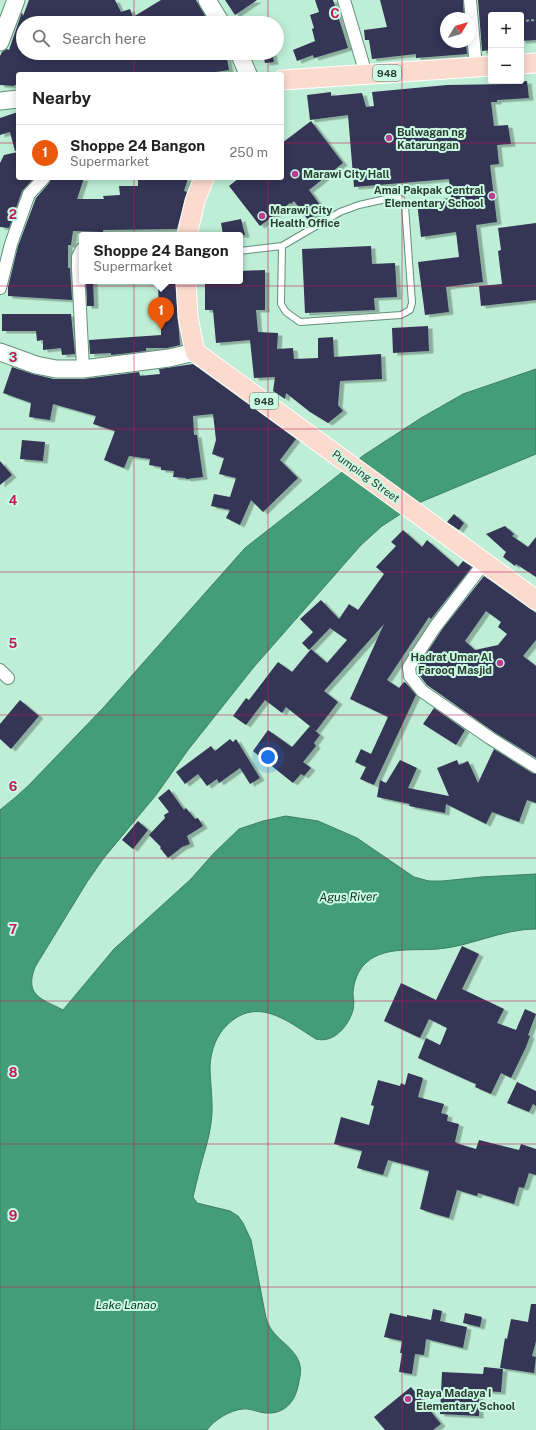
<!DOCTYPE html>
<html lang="en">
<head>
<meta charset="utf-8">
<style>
	body { margin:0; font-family:"Public Sans",sans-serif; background:#f2f2f2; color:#222 }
	.controls { position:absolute; right:12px; top:12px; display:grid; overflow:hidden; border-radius:4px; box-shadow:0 2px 10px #0003 }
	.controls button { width:36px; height:36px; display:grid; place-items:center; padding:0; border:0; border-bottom:1px solid #e0e0e0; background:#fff; color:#222; font:20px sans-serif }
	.compass { position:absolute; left:440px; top:12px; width:36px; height:36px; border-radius:50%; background:#fff; box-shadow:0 2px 10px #0003; rotate:52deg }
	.you { position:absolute; left:268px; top:757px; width:14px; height:14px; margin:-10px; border:3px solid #fff; border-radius:50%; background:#1a73e8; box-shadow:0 0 0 6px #1a73e833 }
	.badge { display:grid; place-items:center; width:26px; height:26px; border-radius:50%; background:#ea580c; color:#fff; font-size:13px; font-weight:700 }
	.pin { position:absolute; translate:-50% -33px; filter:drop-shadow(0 1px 2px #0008) }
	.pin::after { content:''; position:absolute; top:21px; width:14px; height:12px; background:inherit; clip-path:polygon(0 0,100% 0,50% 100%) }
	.popup { position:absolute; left:79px; top:232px; width:164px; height:52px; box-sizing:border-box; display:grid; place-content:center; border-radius:4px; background:#fff; filter:drop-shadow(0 1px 3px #0005); font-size:13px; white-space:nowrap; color:#767676 }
	.popup b { font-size:15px; color:#222 }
	.popup::after { content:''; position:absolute; left:50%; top:100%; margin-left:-8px; border:8px solid transparent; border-top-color:#fff }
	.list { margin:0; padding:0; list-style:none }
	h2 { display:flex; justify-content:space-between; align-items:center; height:52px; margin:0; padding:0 16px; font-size:17px }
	h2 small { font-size:13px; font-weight:400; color:#767676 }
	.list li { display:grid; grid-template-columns:26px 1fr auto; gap:12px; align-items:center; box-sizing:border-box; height:56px; padding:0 16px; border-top:1px solid #e0e0e0 }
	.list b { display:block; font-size:15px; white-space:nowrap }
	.list p { margin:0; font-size:13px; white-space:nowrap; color:#767676 }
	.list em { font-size:13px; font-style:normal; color:#767676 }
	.icon { flex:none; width:22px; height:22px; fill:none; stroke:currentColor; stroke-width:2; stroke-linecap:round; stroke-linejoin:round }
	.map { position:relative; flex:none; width:536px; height:1430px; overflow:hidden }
	.search { position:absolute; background:#fff; box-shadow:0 2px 10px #0003; left:16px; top:16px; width:268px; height:44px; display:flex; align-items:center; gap:10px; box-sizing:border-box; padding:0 14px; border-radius:22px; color:#767676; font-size:15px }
	.panel { position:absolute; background:#fff; box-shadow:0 2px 10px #0003; left:16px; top:72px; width:268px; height:108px; border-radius:4px }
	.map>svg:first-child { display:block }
	.water { fill:#439d76; stroke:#3c8062 }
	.building { fill:#343456; fill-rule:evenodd; filter:url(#shadow) }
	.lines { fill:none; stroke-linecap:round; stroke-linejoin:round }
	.service-casing { stroke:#63907a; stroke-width:8 }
	.minor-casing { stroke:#63907a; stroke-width:14 }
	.secondary-casing { stroke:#63907a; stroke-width:19 }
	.primary-casing { stroke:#fff; stroke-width:21 }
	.path { stroke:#87ac98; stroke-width:2; stroke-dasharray:3 2; stroke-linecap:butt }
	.service { stroke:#fff; stroke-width:6 }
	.minor { stroke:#fff; stroke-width:12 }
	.secondary { stroke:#fff; stroke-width:17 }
	.primary { stroke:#fbdbce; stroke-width:19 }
	.grid { fill:none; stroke:#c2185b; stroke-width:1; stroke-opacity:0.55 }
	.poi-dot { fill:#b73e92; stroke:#cbfbe2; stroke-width:1.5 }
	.labels { text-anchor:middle; stroke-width:4; stroke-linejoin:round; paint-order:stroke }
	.shield { fill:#cbfbe2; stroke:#5b7768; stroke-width:1 }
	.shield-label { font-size:10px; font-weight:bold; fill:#2b3e34 }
	.poi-label { font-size:11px; font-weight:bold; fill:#2b3e34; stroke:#cbfbe2; text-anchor:start }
	.street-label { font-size:11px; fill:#2b3e34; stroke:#cbfbe2 }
	.water-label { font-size:12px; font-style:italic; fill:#0a3322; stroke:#cbfbe2 }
	.grid-label { font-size:13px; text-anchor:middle; font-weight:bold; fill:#c2185b; stroke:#cbfbe2; stroke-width:4; stroke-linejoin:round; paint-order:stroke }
</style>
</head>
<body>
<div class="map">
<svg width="536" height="1430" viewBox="0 0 536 1430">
	<defs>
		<filter id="shadow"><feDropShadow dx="4.5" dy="2.5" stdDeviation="0" flood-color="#0004"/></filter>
	</defs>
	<rect width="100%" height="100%" fill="#beeed5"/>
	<!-- water -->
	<path class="water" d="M536,369V454L416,504L382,526L361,545L253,668L188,750L156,795L103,859L87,882L35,967C24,996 42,999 63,1010L114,949L191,879L214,853L239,829L263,821L286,816L318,821L357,838L414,877L429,881H443L481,877L536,874V929C502,929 472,946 438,949C416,951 385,946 367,962C358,969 353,983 353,995C354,1000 354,1004 353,1010C349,1025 334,1044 316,1039C288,1022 258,995 227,1025C216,1036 211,1050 210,1066C210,1085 214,1104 211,1123C210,1131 208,1139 206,1147C201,1164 197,1180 193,1197L197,1203L230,1211L238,1216L243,1223L251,1240L266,1318C267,1321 269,1326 271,1329C279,1341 294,1348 299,1362C302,1370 300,1377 298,1386C295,1402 284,1414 267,1413C259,1413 251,1408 243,1409C230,1410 214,1420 207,1430H0V810L17,796L29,785L104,707L245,548L364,455L421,418L463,394Z"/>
	<!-- building -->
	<path class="building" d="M29,0H115L121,12L130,9L133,17L161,0H196L209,23H23V53H226L229,70L203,74H18V85H14V86L0,85V56L2,52L7,49L9,50L22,12L23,16Z
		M225,0H257L235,15Z
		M315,0H333L348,48L314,58L313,55L297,61L293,50L315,41L312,29L314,28L310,15L319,12Z
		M380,0H463L464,18H446V42H466L467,54L416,58V54L372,59L369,40H365L364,30L387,27Z
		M478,0H536V40L521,41V15H491V50L482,51Z
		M263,53H272L274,62L265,63Z
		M527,81L529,98L497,100V102H491L494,126L508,125L511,144L497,145L499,164L490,165L497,222L476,225L483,282L446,287L449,312L425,315L418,262L459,257L456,232L421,237L417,202L451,198L449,179L354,187L348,115L310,120L307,95L331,92V96L362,93L366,107L374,106L372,92L447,85L509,84V83Z
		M18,112V150L15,151L10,132L0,135V118Z
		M311,121L343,163L309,190L323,209L308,220L294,201L291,204L290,203L260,226L229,186L239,178H282V143Z
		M18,152V178H34L22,191L9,228L0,227V163L4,155Z
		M51,178H84L77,199H104L103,196L120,195L119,186H138V178H188L184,191L187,192L177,229L103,230V232L73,231L71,245H68V268H70L72,300L8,296V287L18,246L36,198L49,183Z
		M241,219L245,235H223L221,223Z
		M536,223V300L481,306L479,286L502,284L498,251L501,250L498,228Z
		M371,246L372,264L395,263L397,297L374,298L375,310L305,313L302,249Z
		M265,270V310H256L258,332L278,333L277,349L293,348L294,359L318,358V338L333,337L334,357L381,354L382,379L340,381L338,405L343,411L328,423L310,412L286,393L285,399L273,391L275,377L254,378L250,340L216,343L213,310H205V281H240V271Z
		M86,281H93L94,306H87Z
		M158,281H175L180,345L167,348H146V351L120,354L111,355V353L90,354L89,340L161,335V315H159Z
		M2,314H71L75,354L62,355L61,348L43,350V340L37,341L36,331H2Z
		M428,326L429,351L393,353L392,328Z
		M193,364L296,439L280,460L298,478L263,512L251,500L240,525L226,518L230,510L211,506L214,494L230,497L236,478L219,474L224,458L212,454L216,440L213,414L193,416L194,435H197L203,477L186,479V478L173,477L174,471L161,470V467L149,465L150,459L129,456L124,468L104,460L115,431L93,424L96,416L53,404L50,420L29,417L31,403L3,393L12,367L33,374L54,379H83L139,372L140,376L160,374L159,369Z
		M22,440L45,442L43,461L20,459Z
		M0,461L12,475L0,485Z
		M454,514L464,523L459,530L447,522Z
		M505,526L514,534L512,536L528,547L536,537V577L516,564L515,566L503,557L506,552L486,534Z
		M403,530L422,547L427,540L458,567L463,561L472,567L431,619L429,617L387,680L399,688L404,682L406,683L416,695L374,785L360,779L366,767L355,762L361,749L371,754L388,717L350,699L384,624L324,691L338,702L316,731L286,707L282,713L265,700L246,725L233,716L246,698L249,700L278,662L292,672L311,649L327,663L347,640L330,628L309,650L302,643L313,632L300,619L321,600L339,619L349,604L358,610L384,574L376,567L396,546L391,542Z
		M484,576L536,613V640L523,656L536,666V758L494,732L427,685L420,676L417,668L418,666L443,628ZM486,611L501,622L498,627L507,634L498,645L475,650L465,641Z
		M20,700L39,716L11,749L0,739V724Z
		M434,708L465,730L456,745L423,724Z
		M310,726L320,735L314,743L316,746L303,762L311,768L304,776L301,774L293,783L253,751L268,730L292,747Z
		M230,739L233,742L236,739L260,778L250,784L240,768L219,783L217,779L207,786L198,774L185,784L176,772L211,746L215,751Z
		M494,749L532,773L536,774V803L527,800L519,822L492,812L486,824L446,804L445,813L409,806L410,804L377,797L380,780L386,783L400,760L417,768L408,788L449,796L437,768L457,760L459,765L468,761L478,783Z
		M169,789L184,810L186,808L195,819L198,818L203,826L187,836L190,844L182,847L168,858L160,848L161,847L149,835L165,818L164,815L169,812L158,798Z
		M138,821L148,830L133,849L122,840Z
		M462,946L479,954L462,989L504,1009L497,1023L516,1030L525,1009L536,1014L528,1035L530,1036L526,1047L511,1078L501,1073L491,1094L475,1087L476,1084L471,1082L418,1058L426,1038L440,1045L447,1028L429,1019L420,1038L384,1021L401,983L436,1000Z
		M408,1073L423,1078L418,1097L444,1104L441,1113L448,1115L447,1121L459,1124L455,1142H457L456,1143L476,1149L479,1140L519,1150L521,1144L536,1149V1175L529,1173L524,1188L519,1187L514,1204L478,1193L477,1196L457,1190L449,1218L432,1213L420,1209L429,1171L388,1160L383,1175L357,1168L362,1151L334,1144L341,1117L369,1125L374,1106L371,1105L378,1080L400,1086L401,1083L405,1085Z
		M517,1082L536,1091V1106L533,1104L529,1112L507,1103Z
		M531,1304H536V1341L532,1356L536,1357L534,1373L500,1368L505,1338L507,1339L511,1319L528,1322Z
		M433,1309L442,1311L440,1321L467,1327L463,1348L426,1339L424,1355L415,1354L412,1374L399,1372L402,1353H400L402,1341L384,1337L390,1313L407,1317V1315L431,1320Z
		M465,1313L482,1317L480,1327L463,1323Z
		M484,1367L503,1369L501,1392L482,1391L481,1396H479V1416L440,1414L442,1372L483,1374Z
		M411,1387L441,1424L433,1430H385L374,1417Z"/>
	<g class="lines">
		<defs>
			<path id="service" d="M240,251L282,246L340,212L359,205L395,197L401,199L405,206L412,303L410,310L401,315L300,322L286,312L281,304L282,246"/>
			<path id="minor" d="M344,0L366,74
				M470,0L476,67
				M82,249L78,257V268L83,369
				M0,288L11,244L25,205L29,194L44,178
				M484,563L435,627L412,662L409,667L410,676L422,691L490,738L536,767
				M0,670L8,678"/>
			<path id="secondary" d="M207,0L221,23
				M0,42L16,0
				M239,53L248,74
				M0,101L18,99
				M0,352L36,365L56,369H83L169,358L195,352"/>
			<path id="primary" d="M521,64L536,63
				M282,80L491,66
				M187,235L195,201L204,178
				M186,281L188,317L195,352L536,600"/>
		</defs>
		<!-- service casing -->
		<use href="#service" class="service-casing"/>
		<!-- minor casing -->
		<use href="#minor" class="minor-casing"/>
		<!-- secondary casing -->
		<use href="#secondary" class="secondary-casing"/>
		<!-- primary casing -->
		<use href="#primary" class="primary-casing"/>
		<!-- path -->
		<path class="path" d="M521,21L536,20"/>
		<!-- service -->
		<use href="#service" class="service"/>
		<!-- minor -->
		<use href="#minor" class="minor"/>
		<!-- secondary -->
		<use href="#secondary" class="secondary"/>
		<!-- primary -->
		<use href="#primary" class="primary"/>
	</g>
	<!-- grid -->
	<path class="grid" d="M134,0V23M268,0V23M402,0V1430M134,53V74M268,53V74M0,143H18M282,143H536M134,178V1430M268,178V1430M0,286H536M0,429H536M0,572H536M0,715H536M0,858H536M0,1001H536M0,1144H536M0,1287H536"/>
	<!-- markers -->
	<g class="poi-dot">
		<circle cx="389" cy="138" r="4"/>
		<circle cx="295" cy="174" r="4"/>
		<circle cx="492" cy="196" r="4"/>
		<circle cx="262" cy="216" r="4"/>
		<circle cx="500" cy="663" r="4"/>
		<circle cx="408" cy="1399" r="4"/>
	</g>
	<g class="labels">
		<!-- shield labels -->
		<g class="shield">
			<rect x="373" y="65" width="28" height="16" rx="3"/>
			<rect x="250" y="393" width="28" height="16" rx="3"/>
		</g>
		<g class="shield-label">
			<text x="387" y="77">948</text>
			<text x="264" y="405">948</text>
		</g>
		<!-- poi labels -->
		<g class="poi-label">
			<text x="397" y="136">Bulwagan ng<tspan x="397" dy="13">Katarungan</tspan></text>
			<text x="303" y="178">Marawi City Hall</text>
			<text x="484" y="194" text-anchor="end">Amai Pakpak Central<tspan x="484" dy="13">Elementary School</tspan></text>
			<text x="270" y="214">Marawi City<tspan x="270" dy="13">Health Office</tspan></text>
			<text x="492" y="661" text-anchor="end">Hadrat Umar Al<tspan x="492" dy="13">Farooq Masjid</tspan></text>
			<text x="416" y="1397">Raya Madaya I<tspan x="416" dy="13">Elementary School</tspan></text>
		</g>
		<!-- street labels -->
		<g class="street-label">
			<text transform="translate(366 476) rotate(36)" y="4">Pumping Street</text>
		</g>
		<!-- water labels -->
		<g class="water-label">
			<text transform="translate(348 897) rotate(-1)" y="4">Agus River</text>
			<text x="126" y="1309">Lake Lanao</text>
		</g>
	</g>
	<g class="grid-label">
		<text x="335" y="18">C</text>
		<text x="13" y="219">2</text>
		<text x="13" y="362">3</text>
		<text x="13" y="505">4</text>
		<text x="13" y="648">5</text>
		<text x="13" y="791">6</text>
		<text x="13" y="934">7</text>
		<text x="13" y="1077">8</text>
		<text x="13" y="1220">9</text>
	</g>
</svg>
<div class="controls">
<button>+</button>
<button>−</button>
</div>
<svg class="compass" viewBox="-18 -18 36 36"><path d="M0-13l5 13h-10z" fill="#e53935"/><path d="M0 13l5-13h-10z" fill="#767676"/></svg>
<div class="you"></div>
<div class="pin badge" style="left:161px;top:330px">1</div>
<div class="popup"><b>Shoppe 24 Bangon</b>Supermarket</div>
<div class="search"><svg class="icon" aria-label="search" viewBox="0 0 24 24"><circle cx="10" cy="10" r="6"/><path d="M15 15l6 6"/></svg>Search here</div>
<section class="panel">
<h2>Nearby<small></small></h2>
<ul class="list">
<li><span class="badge">1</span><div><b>Shoppe 24 Bangon</b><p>Supermarket</p></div><em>250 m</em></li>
</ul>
</section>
</div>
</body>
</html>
